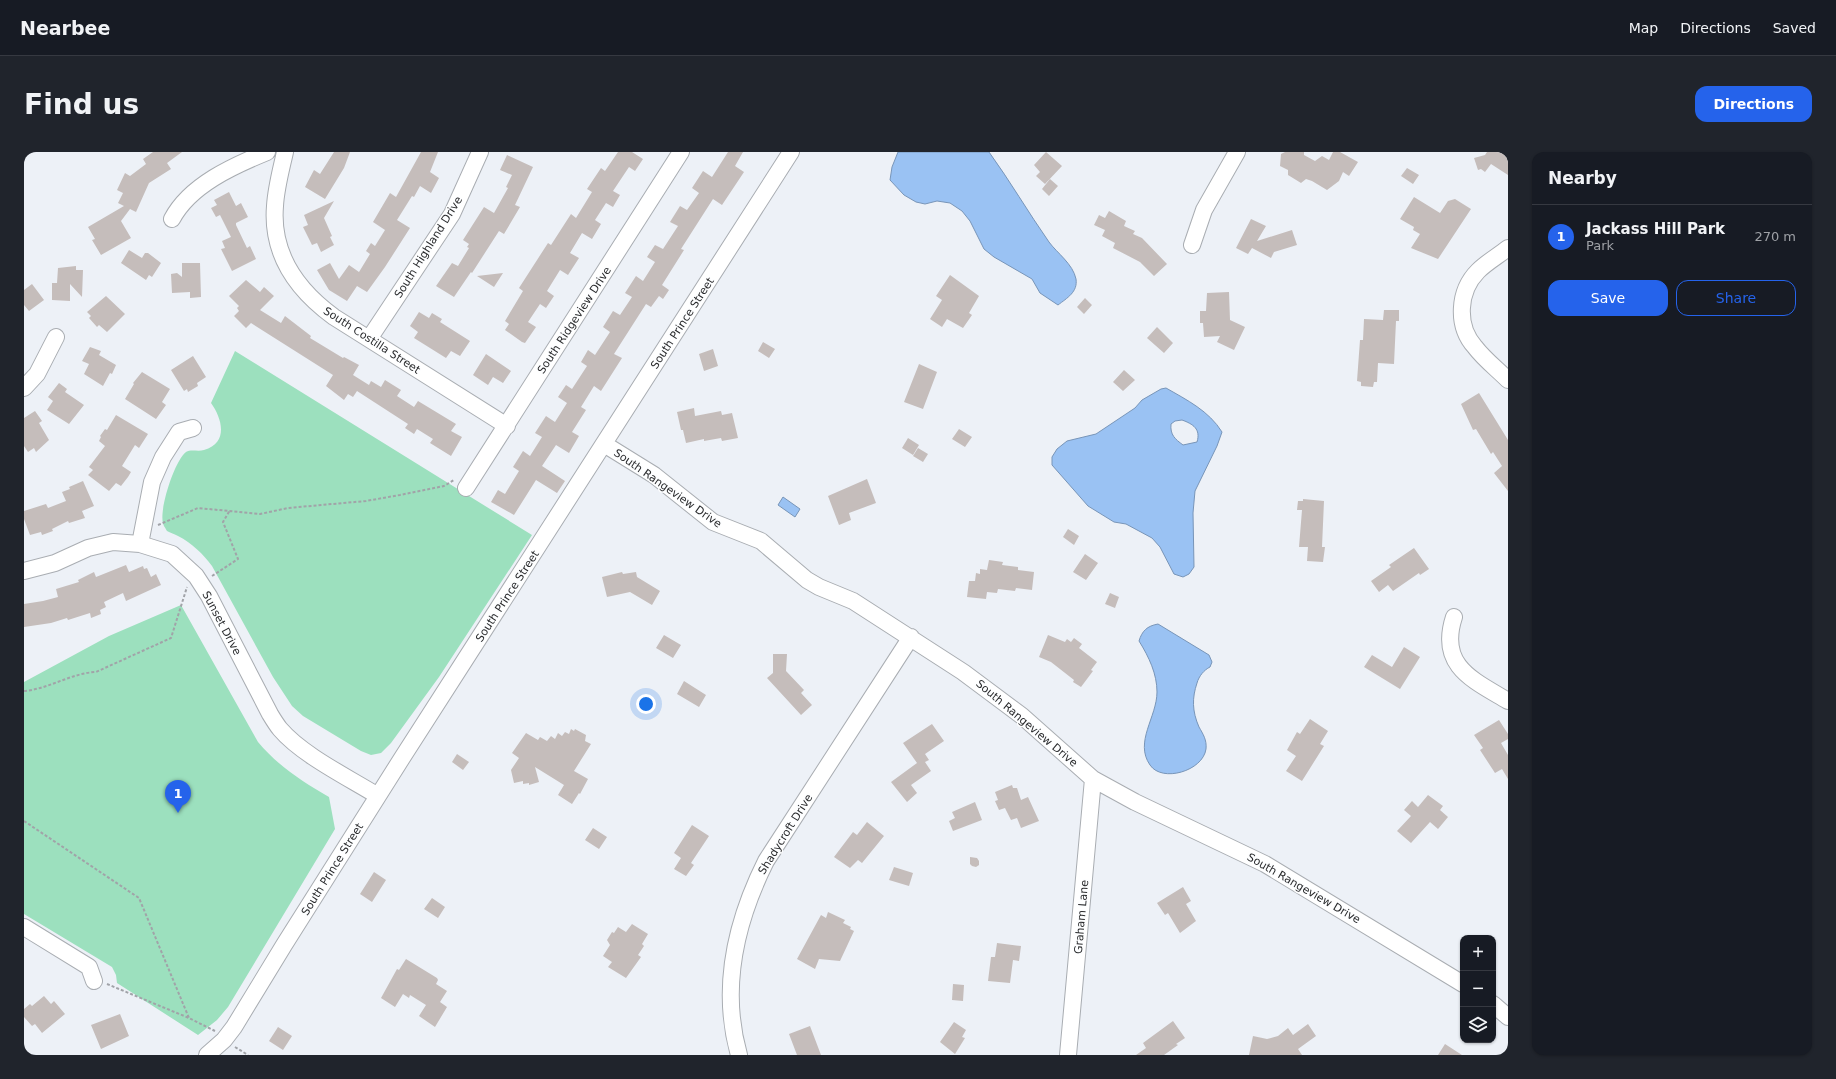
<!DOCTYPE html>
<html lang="en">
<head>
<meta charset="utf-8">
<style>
	body { margin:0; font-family:"DejaVu Sans",sans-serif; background:#20242c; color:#f1f3f6 }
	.controls { position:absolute; right:12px; bottom:12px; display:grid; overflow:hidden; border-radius:8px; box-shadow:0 1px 3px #0004 }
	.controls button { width:36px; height:36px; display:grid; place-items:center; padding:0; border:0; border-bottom:1px solid #363941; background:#171b24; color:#f1f3f6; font:20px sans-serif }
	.you { position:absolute; left:622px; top:552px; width:14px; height:14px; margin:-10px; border:3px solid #fff; border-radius:50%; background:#1a73e8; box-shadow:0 0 0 6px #1a73e833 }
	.badge { display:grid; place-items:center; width:26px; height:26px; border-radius:50%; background:#2563eb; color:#fff; font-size:13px; font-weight:700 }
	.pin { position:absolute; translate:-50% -33px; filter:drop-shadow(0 1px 2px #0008) }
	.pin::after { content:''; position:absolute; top:21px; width:14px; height:12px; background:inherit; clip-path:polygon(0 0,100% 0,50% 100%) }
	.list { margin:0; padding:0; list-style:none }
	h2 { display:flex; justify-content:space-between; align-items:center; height:52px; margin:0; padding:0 16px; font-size:17px }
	h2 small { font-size:13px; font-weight:400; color:#9ea1a6 }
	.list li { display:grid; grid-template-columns:26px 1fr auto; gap:12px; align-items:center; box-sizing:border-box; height:64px; padding:0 16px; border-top:1px solid #363941 }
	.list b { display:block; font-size:15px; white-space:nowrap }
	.list p { margin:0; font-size:13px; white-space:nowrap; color:#9ea1a6 }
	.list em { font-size:13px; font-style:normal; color:#9ea1a6 }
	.actions { display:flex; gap:8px; padding:12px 16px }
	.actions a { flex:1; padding:9px 0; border:1px solid #2563eb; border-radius:12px; text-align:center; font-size:14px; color:#2563eb }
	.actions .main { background:#2563eb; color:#fff }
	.icon { flex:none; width:22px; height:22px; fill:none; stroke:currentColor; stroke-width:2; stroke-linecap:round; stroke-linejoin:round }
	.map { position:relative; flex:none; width:1484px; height:903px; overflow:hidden; border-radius:12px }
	header { display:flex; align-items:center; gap:24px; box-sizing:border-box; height:56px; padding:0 20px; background:#171b24; border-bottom:1px solid #363941 }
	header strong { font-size:19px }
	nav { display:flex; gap:22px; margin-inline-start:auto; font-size:14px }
	.intro { display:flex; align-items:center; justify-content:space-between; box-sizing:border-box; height:96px; padding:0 24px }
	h1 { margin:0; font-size:28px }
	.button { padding:10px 18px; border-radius:12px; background:#2563eb; color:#fff; font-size:14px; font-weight:700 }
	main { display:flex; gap:24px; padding:0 24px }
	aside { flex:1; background:#171b24; border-radius:12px; box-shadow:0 1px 3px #0004 }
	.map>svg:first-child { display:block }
	.green { fill:#9ce0be }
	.water { fill:#9ac2f3; stroke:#7895b8; fill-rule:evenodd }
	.building { fill:#c5bdbb }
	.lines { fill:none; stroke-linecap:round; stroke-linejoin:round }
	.minor-casing { stroke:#a9adb2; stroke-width:18 }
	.path { stroke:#a1a3a8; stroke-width:2; stroke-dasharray:3 2; stroke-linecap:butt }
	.minor { stroke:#fff; stroke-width:16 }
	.labels { text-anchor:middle; stroke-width:3; stroke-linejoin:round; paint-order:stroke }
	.street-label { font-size:11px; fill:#2a2b2d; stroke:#fdfeff }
</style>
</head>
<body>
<header>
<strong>Nearbee</strong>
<nav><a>Map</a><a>Directions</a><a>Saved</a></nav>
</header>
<div class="intro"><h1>Find us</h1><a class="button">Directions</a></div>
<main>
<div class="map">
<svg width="1484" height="903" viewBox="0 0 1484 903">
	<rect width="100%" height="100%" fill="#edf1f7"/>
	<!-- green -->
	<path class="green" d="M211,199L508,383L415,525L367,591L357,601L347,603L337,599L279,564L268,554L249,525L188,414C179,402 168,391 154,384C151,382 146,381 143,379C142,377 139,373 139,371C135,357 151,308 162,300C167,297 174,300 180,298C205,291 198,266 187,251Z
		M157,453L234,590C254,614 279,630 305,645L311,677L204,855L193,868L174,883L93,831L92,823L88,815L0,762V530L85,484Z"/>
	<!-- water -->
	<path class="water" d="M874,0H965C986,29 1004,60 1025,90C1033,101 1049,112 1052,127C1054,140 1043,146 1034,153L1016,141L1008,127L970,105L960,97L946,69L938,59L926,51L913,49L901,52L892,50L880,43L866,28L868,15Z
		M1142,236C1163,248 1185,259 1198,280L1193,294L1171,339L1169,361L1170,415L1165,422L1159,425L1150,422L1136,395L1128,386L1102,372L1090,370L1064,354L1028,313V305L1033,297L1043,289L1072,282L1111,256L1118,248L1137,237ZM1158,268C1169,272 1177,277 1173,290L1159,293C1151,287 1146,283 1147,272L1151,269Z
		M759,345L776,357L771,365L754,353Z
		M1134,472L1185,503L1188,510L1186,515C1180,518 1175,524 1173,531C1168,546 1168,559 1175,575C1179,582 1183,588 1182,597C1179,619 1138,631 1126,613C1110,590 1133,565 1133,540C1133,522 1125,505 1115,489C1118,479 1123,474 1134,472Z"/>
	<!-- building -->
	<path class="building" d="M129,0H158L143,11L147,17L125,31L112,60L106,57L97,69L107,86L77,103L68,88L71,87L64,75L100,54L94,51L99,41L93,38L101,21L106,24L122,12L119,7Z
		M310,0H326L320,16L301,47L281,35L290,18L296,22Z
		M397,0H414L406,20L415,26L407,41L396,34L390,45L388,44L373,68L386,76L361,115L343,140L333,134L323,149L305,138L293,118L306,111L315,127L325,113L335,120L346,102L342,99L347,91L351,94L361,78L349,70L366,41L372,45Z
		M594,0H608L619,7L611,19L605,15L589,39L596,43L589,55L582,51L571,68L577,72L568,87L558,81L546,101L555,106L544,123L536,118L523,139L530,144L522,156L516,152L504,170L512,175L501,191L498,190L481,178L485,172L481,169L499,139L495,136L524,91L527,93L547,62L552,66L568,40L563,37L577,16L581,19Z
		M704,0H719L711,14L720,20L698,53L689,47L657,97L660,98L638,133L645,138L639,147L635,144L627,155L622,152L590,202L598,206L577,239L570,234L557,255L562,258L548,280L555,284L545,301L532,293L518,314L541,329L533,341L512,328L490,363L467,350L474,338L481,342L495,319L489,315L499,299L506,304L518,285L511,281L522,264L531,270L543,251L534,245L542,233L548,237L563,214L557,210L564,198L571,203L586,180L579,175L589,159L596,163L608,145L601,141L612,124L619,129L631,110L623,105L631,93L639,97L654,74L646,70L656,54L663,58L675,41L668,36L679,19L688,25Z
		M1022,0L1038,14L1021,32L1012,24L1016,20L1010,13Z
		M1261,0H1280V3L1291,9L1298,4L1305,8L1309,0H1316L1334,10L1325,24L1319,20L1315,29L1303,38L1288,29L1282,27L1277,31L1264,23V18L1256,14L1257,2Z
		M1463,0H1484V23L1467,12L1461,20L1457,17L1454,18L1450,6L1461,3Z
		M483,3L509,15L491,53L496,55L480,82L475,79L448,121L447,120L430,145L412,134L428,111L434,114L445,96L443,95L445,92L439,88L460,55L470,61L484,36L482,35L488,23L476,18Z
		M1383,16L1395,23L1389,32L1377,24Z
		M1026,27L1034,34L1025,44L1018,37Z
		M205,40L212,54L217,51L224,65L212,71V73L223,96L226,94L232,107L208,119L197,97L201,96L198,89L207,85L196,63L192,65L187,56L193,53L190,48Z
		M1390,45L1416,61L1424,49L1431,47L1447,57L1414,107L1387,96L1396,82L1389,78L1390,75L1376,67Z
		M310,49L300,66L308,84L306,85L310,93L297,100L293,91L288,93L279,75L284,73L280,63Z
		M1085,59L1102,69L1100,74L1111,79L1109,82L1118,86L1143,112L1130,124L1116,110L1089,96L1091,91L1078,84L1081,78L1070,73L1075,63L1081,66Z
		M1227,67L1242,74L1233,89L1268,78L1273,93L1250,100L1247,106L1228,96L1224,102L1212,96Z
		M105,98L118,106L121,101H124L137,111L128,125L125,123L122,128L97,111Z
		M158,111H176L177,145L166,146V140L148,141L147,122L153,121L158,125Z
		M52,114V118H59L58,145L46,132V149L28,148V131H33L34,116Z
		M479,121L470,135L453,124Z
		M926,123L955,144L945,161L948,163L939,176L923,167L918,175L906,167L918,148L912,144Z
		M222,128L236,140L240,135L250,144L236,158L257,171L261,164L287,184L286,186L319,206L320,205L335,213L329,223L345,233L347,229L357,235L361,228L377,238L373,244L390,255L394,249L432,272L427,279L438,285L427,304L406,291L409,287L393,277L390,282L381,276L384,272L333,239L329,245L324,242L320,248L302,234L309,223L227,171L222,176L210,164L215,159L213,156L215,154L205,144Z
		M8,132L20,148L5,159L0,153V138Z
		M1205,140L1206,168L1221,175L1210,198L1193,190L1196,184L1180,185L1179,171H1176V159H1182L1183,141Z
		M82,144L101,162L83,180L75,173L73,175L65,166L67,164L63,160Z
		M1061,146L1068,153L1060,162L1053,155Z
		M1360,158H1375V169H1372L1370,212L1354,211L1353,230H1350L1349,235L1337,234V230L1333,229L1336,188H1339L1340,167L1359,168Z
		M395,160L405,166L408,161L418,167L416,170L446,189L436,204L427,199L422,206L390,186L394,180L386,174Z
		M1133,175L1149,191L1140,201L1123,186Z
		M739,190L751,197L745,206L734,199Z
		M66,195L77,199L75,203L92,213L88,222L86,221L79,234L60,222L65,212L58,209Z
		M689,197L694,214L680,219L675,202Z
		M462,202L487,219L479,231L469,225L464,233L449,223Z
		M169,204L182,225L173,231L174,234L164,240L163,237L160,239L147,218Z
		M895,212L913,220L899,257L880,250Z
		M1100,218L1111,228L1099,239L1089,230Z
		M118,220L146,237L138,250L142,253L132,267L101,247L110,232L109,231Z
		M35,231L43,237L41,240L60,253L45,272L23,258L29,249L24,245Z
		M1455,241L1484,288V339L1470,321L1478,314L1469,300L1467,302L1452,277L1449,278L1437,252Z
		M670,256L671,264L697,259L698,263L708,261L714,286L698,289L697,286L680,289V287L662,291L659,278H657L653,260Z
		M11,259L18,269L15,271L25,288L12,300L10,296L4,300L0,294V266Z
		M92,263L124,282L115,296L111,293L98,314L107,320L104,325L97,334L92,331L85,339L64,323L69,318L65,315L81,294L75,289L77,285L76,284L81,277L83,278Z
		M935,277L948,285L941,295L928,287Z
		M884,286L895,293L889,303L878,296Z
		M894,296L904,302L899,310L889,304Z
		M843,327L852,351L825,361L827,368L815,373L804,344Z
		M59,329L70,354L58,359L61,366L45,371L44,369L28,377L29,379L18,383L17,380L6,383L0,367V359L22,352L24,356L42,349L38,340L46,337L45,335Z
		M1279,347L1300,349L1298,395H1301L1299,410L1283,409L1284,395H1275L1278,358H1273L1274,349H1279Z
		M1044,377L1055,384L1050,393L1039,385Z
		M1390,396L1405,417L1396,423L1395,421L1369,439L1364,433L1355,440L1347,429L1367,415L1365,413Z
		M1061,402L1074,411L1062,428L1049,420Z
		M965,408L979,410L978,413L994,415V418L1010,420L1008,438L992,436L991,439L974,437L973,441L963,440L962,447L943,445L945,429H951L952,421L956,422V417L963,418Z
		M102,413L105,420L119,414L120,417L123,416L127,425L132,422L137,433L102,449L99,441L80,450L82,455L76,458L77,462L67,466L66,461L44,468L43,466L27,471L0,475V452L19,449L34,445L32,437L55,430L54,428L70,420L72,425Z
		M598,420L599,422L612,420L613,425L636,439L628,453L606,440L583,445L578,425Z
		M1086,441L1095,445L1091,456L1081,452Z
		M640,483L657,493L649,506L632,496Z
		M1024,483L1041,490L1043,487L1047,490L1050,486L1058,492L1055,496L1073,510L1067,518L1069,519L1057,535L1049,530L1050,528L1027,510L1015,505Z
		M1380,495L1396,505L1376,537L1340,515L1348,503L1368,515Z
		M749,502H763L762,519L780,538L777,541L788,553L777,563L743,526L749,521Z
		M660,529L682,543L675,555L653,542Z
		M1286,567L1304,579L1296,592L1300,594L1278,629L1262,619L1272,604L1263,598L1273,580L1276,582Z
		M1475,568L1484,582V587L1477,591L1484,603V627L1478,617L1471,621L1456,598L1459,596L1450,583Z
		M908,572L920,589L901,602L905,608L901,610L907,619L887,633L893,641L883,650L867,630L893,611L879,591Z
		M547,577L550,579L551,577L562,583L561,589L567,592L550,619L564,627L556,642L555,641L548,652L534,643L540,633L511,615L515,630L505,633V631L499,632V629L490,631L487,618L495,606L488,601L502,581L514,588L516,585L523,589L527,584L531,587L534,581L538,584L541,580L545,582Z
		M433,602L445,610L439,618L428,610Z
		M988,633L989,636H993L997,648L1004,645L1015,669L997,676L993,666L987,668L981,656L975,658L971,649L974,648L971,640Z
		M1404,643L1419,654L1416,658L1424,665L1414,677L1406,670L1387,691L1373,679L1387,664L1380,658L1388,649L1394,655Z
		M951,650L958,668L929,679L925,669L931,666L928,660Z
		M843,670L860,684L838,711L834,708L826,716L810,705L829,680L833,683Z
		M668,673L685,684L667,711L670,713L662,724L650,717L657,706L650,701Z
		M569,676L583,685L575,697L561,688Z
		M946,705L953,706L955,709V713L952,715L948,714L946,712Z
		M870,715L889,721L885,734L865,728Z
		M350,720L362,728L348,750L336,742Z
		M1159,735L1167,749L1162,752L1172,769L1156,781L1144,761L1141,763L1133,751Z
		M408,746L421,755L414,766L400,757Z
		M804,760L821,768L819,771L827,775L826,777L830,779L816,809L795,807L791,817L773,807L797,763L802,766Z
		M608,772L624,782L618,792L620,794L614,803L617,805L602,826L584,815L588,810L579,804L586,793L583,788L588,780L590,781L594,775L602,780Z
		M973,791L997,794L995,809L989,808L986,831L964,829L967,805H971Z
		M382,807L413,826L414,828L412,832L423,839L416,850L423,855L411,875L395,864L402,853L386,843L385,846L379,842L371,855L357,846L373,817L375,818Z
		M929,832L940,833L939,849L928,848Z
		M20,844L27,852L30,849L41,862L18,881L11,872L8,874L0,865V857L6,852L8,854Z
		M96,862L105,884L77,897L67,873Z
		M1149,869L1161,886L1152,892L1154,893L1140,903H1112L1122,896L1119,891Z
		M930,870L942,878L938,885L941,886L931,902L916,890Z
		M1284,872L1292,884L1274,897L1278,903H1225L1229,884L1243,887L1254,884L1264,876L1269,883Z
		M786,874L797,903H773L765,882Z
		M254,875L268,884L259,898L245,889Z
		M1421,892L1438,903H1414Z"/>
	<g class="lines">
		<defs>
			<path id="minor" d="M261,0C257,18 252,36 251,54C247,102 273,138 310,165L483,274
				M148,67C166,33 209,14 243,0
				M1168,93L1180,58L1213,0
				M1484,96C1474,104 1463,110 1454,119C1434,139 1432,174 1451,195C1460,207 1473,217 1484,228
				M345,187L428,62L456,0
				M0,236L13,222L32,185
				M580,292L630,323L689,370L737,389L783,428L795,435L829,449L939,520L998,564L1069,627L1111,650L1241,712L1439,832
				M442,336L657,0
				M116,392L128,330L139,305L155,280L169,276
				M0,419L31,411L64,396L89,390L116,392L148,402L172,424L185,444L246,562C249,567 252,572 256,577C278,603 325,626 354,644
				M1430,465C1414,514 1449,528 1484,549
				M0,775L65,815L70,829
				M1469,852L1484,865
				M183,903L200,888L210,875L260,793L378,606L767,0
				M715,903C696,836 712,769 742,709L887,485
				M1044,903L1069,627"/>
		</defs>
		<!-- minor casing -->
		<use href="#minor" class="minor-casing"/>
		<!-- path -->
		<path class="path" d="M134,373L174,356L236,362L264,356L342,349L376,343L420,334L430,328
			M188,424L214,407L199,370L206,358
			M0,539C25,537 47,521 72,520L147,486L163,435
			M0,669L115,746L165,866
			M83,832L165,866L191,879
			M211,895L224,903"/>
		<!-- minor -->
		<use href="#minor" class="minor"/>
	</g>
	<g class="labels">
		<!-- street labels -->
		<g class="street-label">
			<text transform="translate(404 95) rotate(-58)" y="4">South Highland Drive</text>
			<text transform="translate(550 168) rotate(-57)" y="4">South Ridgeview Drive</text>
			<text transform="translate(658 171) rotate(-57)" y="4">South Prince Street</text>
			<text transform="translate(348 188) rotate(33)" y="4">South Costilla Street</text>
			<text transform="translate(644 336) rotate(35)" y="4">South Rangeview Drive</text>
			<text transform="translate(483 444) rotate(-57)" y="4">South Prince Street</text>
			<text transform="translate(198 471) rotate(62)" y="4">Sunset Drive</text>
			<text transform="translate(1003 571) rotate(40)" y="4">South Rangeview Drive</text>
			<text transform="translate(761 682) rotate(-58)" y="4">Shadycroft Drive</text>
			<text transform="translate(308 717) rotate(-58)" y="4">South Prince Street</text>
			<text transform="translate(1280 736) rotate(30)" y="4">South Rangeview Drive</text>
			<text transform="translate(1057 765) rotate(-85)" y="4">Graham Lane</text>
		</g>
	</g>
</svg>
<div class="controls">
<button>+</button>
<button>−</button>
<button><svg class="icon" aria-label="layers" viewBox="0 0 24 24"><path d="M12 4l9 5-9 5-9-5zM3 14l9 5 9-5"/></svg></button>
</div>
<div class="you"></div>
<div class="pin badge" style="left:154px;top:661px">1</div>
</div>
<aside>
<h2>Nearby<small></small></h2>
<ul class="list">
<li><span class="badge">1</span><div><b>Jackass Hill Park</b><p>Park</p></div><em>270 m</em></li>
</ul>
<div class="actions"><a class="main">Save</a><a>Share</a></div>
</aside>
</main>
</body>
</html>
